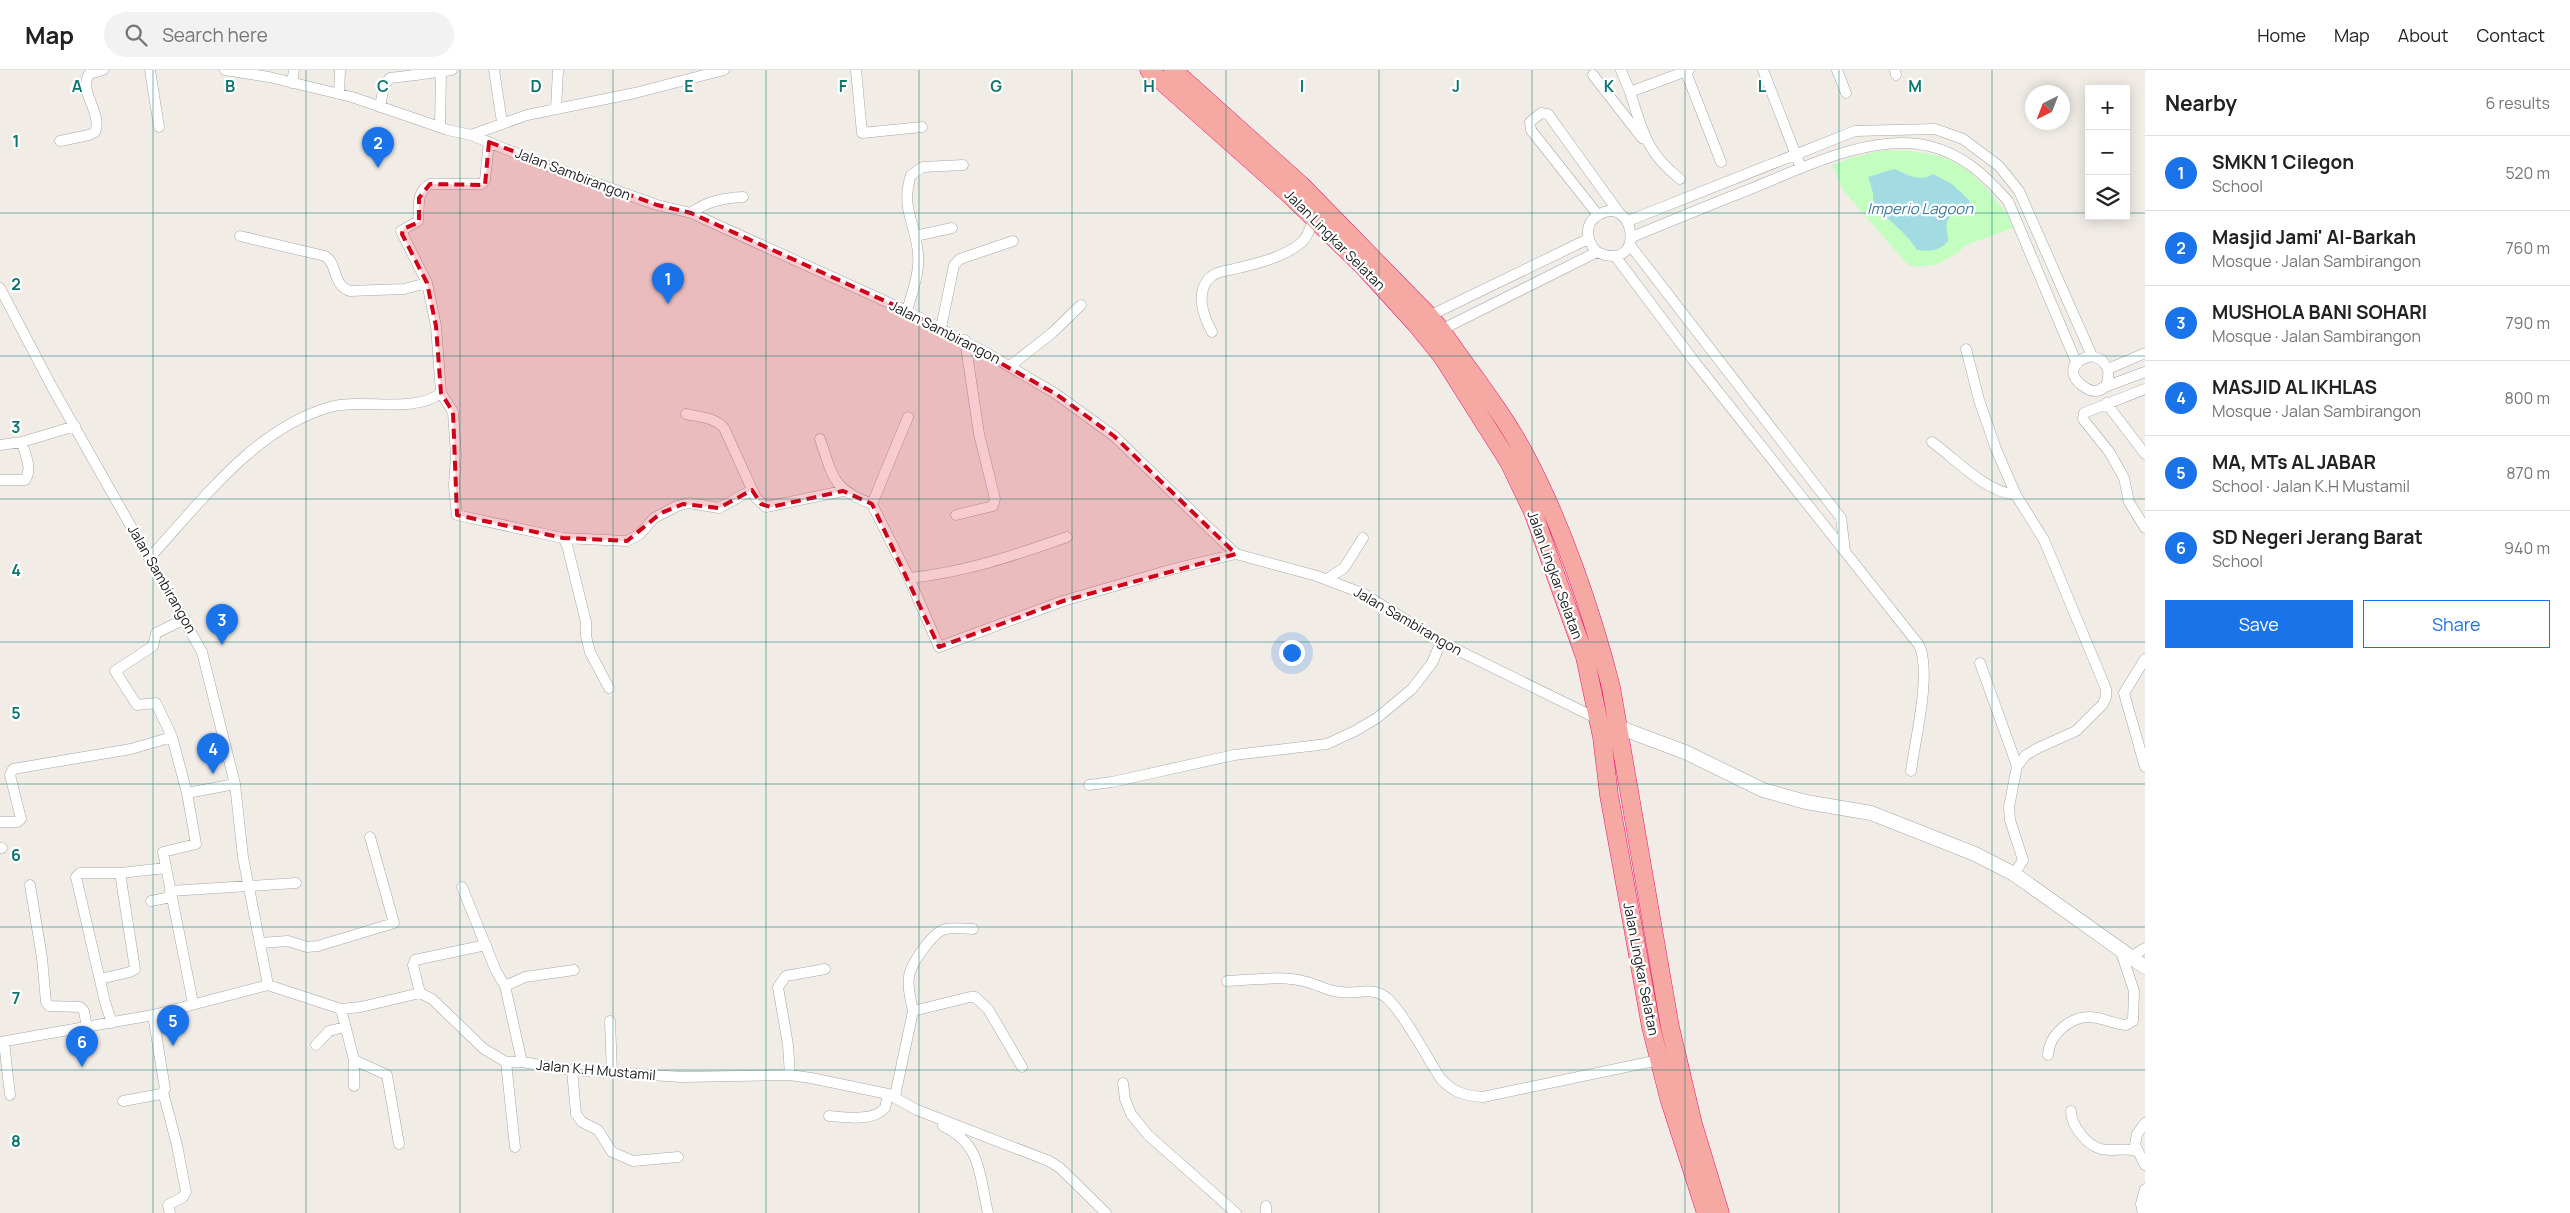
<!DOCTYPE html>
<html lang="en">
<head>
<meta charset="utf-8">
<style>
	body { margin:0; font-family:Manrope,sans-serif; background:#f2f2f2; color:#222 }
	.controls { position:absolute; right:15px; top:15px; display:grid; overflow:hidden; border-radius:0px; box-shadow:0 2px 12px #0003 }
	.controls button { width:45px; height:45px; display:grid; place-items:center; padding:0; border:0; border-bottom:1px solid #e0e0e0; background:#fff; color:#222; font:25px sans-serif }
	.compass { position:absolute; left:2025px; top:15px; width:45px; height:45px; border-radius:50%; background:#fff; box-shadow:0 2px 12px #0003; rotate:222deg }
	.you { position:absolute; left:1291px; top:582px; width:18px; height:18px; margin:-12px; border:4px solid #fff; border-radius:50%; background:#1a73e8; box-shadow:0 0 0 8px #1a73e833 }
	.badge { display:grid; place-items:center; width:32px; height:32px; border-radius:50%; background:#1a73e8; color:#fff; font-size:16px; font-weight:700 }
	.pin { position:absolute; translate:-50% -41px; filter:drop-shadow(0 1px 2px #0008) }
	.pin::after { content:''; position:absolute; top:26px; width:18px; height:15px; background:inherit; clip-path:polygon(0 0,100% 0,50% 100%) }
	.list { margin:0; padding:0; list-style:none }
	h2 { display:flex; justify-content:space-between; align-items:center; height:65px; margin:0; padding:0 20px; font-size:21px }
	h2 small { font-size:16px; font-weight:400; color:#767676 }
	.list li { display:grid; grid-template-columns:32px 1fr auto; gap:15px; align-items:center; box-sizing:border-box; height:75px; padding:0 20px; border-top:1px solid #e0e0e0 }
	.list b { display:block; font-size:19px; white-space:nowrap }
	.list p { margin:0; font-size:16px; white-space:nowrap; color:#767676 }
	.list em { font-size:16px; font-style:normal; color:#767676 }
	.actions { display:flex; gap:10px; padding:15px 20px }
	.actions a { flex:1; padding:11px 0; border:1px solid #1a73e8; border-radius:0px; text-align:center; font-size:18px; color:#1a73e8 }
	.actions .main { background:#1a73e8; color:#fff }
	.icon { flex:none; width:28px; height:28px; fill:none; stroke:currentColor; stroke-width:2; stroke-linecap:round; stroke-linejoin:round }
	.map { position:relative; flex:none; width:2145px; height:1143px; overflow:hidden }
	header { display:flex; align-items:center; gap:30px; box-sizing:border-box; height:70px; padding:0 25px; background:#fff; border-bottom:1px solid #e0e0e0 }
	header strong { font-size:24px }
	nav { display:flex; gap:28px; margin-inline-start:auto; font-size:18px }
	.search { width:350px; height:45px; background:#f2f2f2; display:flex; align-items:center; gap:12px; box-sizing:border-box; padding:0 18px; border-radius:28px; color:#767676; font-size:19px }
	main { display:flex }
	aside { flex:1; background:#fff }
	.map>svg:first-child { display:block }
	.park { fill:#c3fec0 }
	.water { fill:#a3dbe2 }
	.lines { fill:none; stroke-linecap:round; stroke-linejoin:round }
	.minor-casing { stroke:#a7a7a7; stroke-width:11 }
	.tertiary-casing { stroke:#a7a7a7; stroke-width:15 }
	.trunk-casing { stroke:#e91978; stroke-width:19 }
	.minor { stroke:#fff; stroke-width:10 }
	.tertiary { stroke:#fff; stroke-width:14 }
	.trunk { stroke:#f6a8a2; stroke-width:18 }
	.marked { fill:#d00018; fill-opacity:0.2; stroke:#d00018; stroke-width:4; stroke-dasharray:10 6; stroke-linejoin:round }
	.grid { fill:none; stroke:#0f766e; stroke-width:1; stroke-opacity:0.55 }
	.labels { text-anchor:middle; stroke-width:4.5; stroke-linejoin:round; paint-order:stroke }
	.street-label { font-size:14px; fill:#202020; stroke:#fff }
	.water-label { font-size:15px; font-style:italic; fill:#3c799f; stroke:#fff }
	.grid-label { font-size:16px; text-anchor:middle; font-weight:bold; fill:#0f766e; stroke:#fff; stroke-width:4.5; stroke-linejoin:round; paint-order:stroke }
</style>
</head>
<body>
<header>
<strong>Map</strong>
<div class="search"><svg class="icon" aria-label="search" viewBox="0 0 24 24"><circle cx="10" cy="10" r="6"/><path d="M15 15l6 6"/></svg>Search here</div>
<nav><a>Home</a><a>Map</a><a>About</a><a>Contact</a></nav>
</header>
<main>
<div class="map">
<svg width="2145" height="1143" viewBox="0 0 2145 1143">
	<rect width="100%" height="100%" fill="#f1ece6"/>
	<!-- park -->
	<path class="park" d="M1886,80C1934,81 1961,86 1992,125C2000,136 2009,145 2015,157L1964,176L1958,183L1936,195L1916,197L1908,195L1843,120L1832,95L1853,87Z"/>
	<!-- water -->
	<path class="water" d="M1894,99C1907,104 1920,113 1933,104L1952,114L1970,131C1968,142 1954,141 1948,150C1944,156 1949,164 1948,171C1940,181 1929,182 1917,180C1910,167 1885,145 1873,137V123L1868,107Z"/>
	<g class="lines">
		<defs>
			<path id="minor" d="M150,0L159,57
				M225,0L269,7L352,27L448,60L471,65L545,95L657,135L691,143L907,241L985,282L1056,324L1114,366L1236,484L1317,506L1364,524L1441,572L1598,649
				M494,0L502,52
				M856,0L862,63L922,57
				M1621,0L1630,22L1689,0
				M1685,0L1721,92
				M1763,0L1801,98
				M1837,0L1846,23
				M1895,0L1896,5
				M416,5L452,0
				M1593,5L1642,68
				M292,13L294,0
				M1630,22C1643,62 1646,82 1680,109
				M339,24L340,0
				M380,37L384,15L390,8L416,5V0
				M556,39L558,0
				M440,57L441,3
				M471,65L527,45L635,23L724,0
				M60,71L89,65L95,62C103,43 78,22 89,4L103,0
				M489,72L485,110L482,114H430C415,123 420,137 418,151L401,161L427,213L436,256L441,323L453,342L456,385L454,416L457,445L563,468L567,475L586,552V566L590,582L609,618
				M691,143C707,131 724,128 743,127
				M1598,145L1531,60L1530,52L1541,43L1548,44L1620,144
				M1628,151L1855,61L1935,59L1963,69L1999,96L2019,121L2092,286L2102,290L2108,299C2113,350 2040,297 2092,286
				M240,166L325,186C338,194 332,215 350,221L404,219L427,213
				M915,166L952,158
				M1632,167C1671,151 1709,135 1748,120C1800,99 1872,62 1929,76C1963,84 1986,106 2008,131L2077,294
				M1630,175L1841,448L1845,481
				M1615,186L1694,291L1919,575C1932,602 1915,670 1911,701
				M0,218L52,317L202,582L235,714L243,787L268,915
				M907,241C912,222 920,203 918,184C916,153 900,139 911,105L923,97L963,95
				M1429,246L1588,169
				M941,258L954,195L960,189L1013,171
				M1441,260L1597,182C1648,205 1635,120 1597,146C1583,155 1587,172 1597,182
				M1212,262C1203,246 1194,220 1212,206C1218,201 1227,201 1234,199C1256,194 1285,187 1302,172C1308,167 1311,155 1314,148
				M1966,279L1979,330L1996,379L2016,425L2044,470L2106,619V627L2103,634L2076,661L2038,678L2026,685L2017,696L2009,737L2010,750L2023,790L2014,804
				M1010,296L1052,263L1081,235
				M2108,299L2145,283
				M2102,318L2145,302
				M2145,319L2084,343L2083,349L2110,383L2124,408L2129,432L2145,458
				M2106,333L2145,384
				M686,344C700,347 714,347 724,358L756,428L766,437L843,421
				M908,347L872,434L909,508L939,577L1063,531L1173,499L1236,484
				M820,369C833,407 832,419 872,434
				M1932,372C1957,390 1984,421 2016,425
				M0,375L22,372L75,356
				M0,410H25C33,399 25,385 22,372
				M956,445L993,436L995,429L979,364L965,270
				M563,468L627,471L640,464L654,448L677,436L689,433L719,438L752,420
				M149,488C201,433 253,359 330,337C364,328 414,344 441,323
				M909,508C966,502 1013,486 1067,467
				M1327,509L1344,498L1363,468
				M2145,589L2124,623L2145,697
				M1980,593L2017,696
				M172,667L156,633L137,635L115,601L153,576L156,563L185,549
				M1089,715L1112,712L1234,685L1327,674L1355,661L1377,648L1412,619L1432,593L1441,572
				M187,723L196,774L163,782L193,933
				M0,752H17L21,749L10,705L13,699L131,679L172,667L187,723L235,714
				M0,778H2
				M30,815L42,888L46,932L49,936L80,937L84,941L87,958
				M462,817L496,901L505,916
				M170,821L296,813
				M151,831L171,827
				M260,873L288,871L307,877L318,876L394,853L370,767
				M2129,888L2145,878
				M100,909L130,902L135,899L120,803L166,798
				M1227,911C1253,910 1282,905 1307,912C1319,915 1328,921 1340,922C1357,925 1373,915 1388,929C1405,945 1427,988 1441,1009C1453,1022 1465,1026 1483,1027L1659,990
				M420,923L413,895L415,890L486,875
				M341,939L354,990L387,1005L399,1074
				M913,941C911,930 907,918 909,907C910,895 933,861 946,859C954,857 964,859 973,859
				M610,951L612,1003
				M112,953L105,932L76,807L80,803H120
				M0,972L153,945L268,915L341,939L361,937L420,923L432,929L484,979L506,992H522L572,1000L682,1007L790,1005L811,1008L888,1024L917,1040L1049,1091L1060,1098L1106,1143
				M4,972L10,1025
				M316,975L329,961L345,957
				M2048,985C2049,965 2070,946 2091,947C2103,948 2114,954 2126,955L2133,951L2134,921L2121,882
				M354,990V1016
				M506,992L515,1077
				M522,992L505,916L525,907L574,900
				M572,1000L576,1044L582,1052L598,1060L612,1082L633,1091L678,1087
				M790,1005L788,975L778,917L786,906L825,899
				M1123,1013L1125,1029L1131,1044L1148,1065L1236,1143
				M163,1022L177,1075L186,1122L183,1127L168,1135L170,1143
				M895,1026L913,941L970,927H975L988,939L1022,997
				M123,1031L161,1024L165,1019L153,945
				M2071,1041C2071,1055 2086,1075 2101,1079C2112,1082 2122,1077 2136,1081
				M829,1046C845,1047 873,1052 885,1038L888,1024
				M2145,1053L2137,1064L2135,1075L2145,1095
				M943,1056C982,1074 979,1105 988,1143
				M1266,1136V1143
				M2143,1143L2141,1134L2145,1119"/>
			<path id="tertiary" d="M1618,657L1685,682L1763,720L1806,732L1871,743L1975,784L2014,804L2145,897"/>
			<path id="trunk" d="M1149,0L1291,126L1364,197L1416,254L1442,286L1509,392L1533,442L1585,587L1602,667L1609,725L1651,957L1669,1028L1706,1143
				M1173,0L1301,115L1429,246L1441,260C1469,301 1501,340 1524,383C1561,452 1592,542 1611,617L1670,957L1693,1054L1720,1143"/>
		</defs>
		<!-- minor casing -->
		<use href="#minor" class="minor-casing"/>
		<!-- tertiary casing -->
		<use href="#tertiary" class="tertiary-casing"/>
		<!-- trunk casing -->
		<use href="#trunk" class="trunk-casing"/>
		<!-- minor -->
		<use href="#minor" class="minor"/>
		<!-- tertiary -->
		<use href="#tertiary" class="tertiary"/>
		<!-- trunk -->
		<use href="#trunk" class="trunk"/>
	</g>
	<!-- marked area -->
	<path class="marked" d="M489,72L657,135L691,143L907,241L1056,324L1114,366L1236,484L1063,531L939,577L872,434L843,421L771,437L761,434L752,420L719,438L683,434L661,443L627,471L563,468L457,445L453,342L441,323L436,256L427,213L402,164L403,159L419,152V128L430,114L485,115Z"/>
	<!-- grid -->
	<path class="grid" d="M153,0V1143M306,0V1143M460,0V1143M613,0V1143M766,0V1143M919,0V1143M1072,0V1143M1226,0V1143M1379,0V1143M1532,0V1143M1685,0V1143M1839,0V1143M1992,0V1143M0,143H2089M2126,143H2145M0,286H2145M0,429H2145M0,572H2145M0,714H2145M0,857H2145M0,1000H2145"/>
	<g class="labels">
		<!-- street labels -->
		<g class="street-label">
			<text transform="translate(573 104) rotate(21)" y="5">Jalan Sambirangon</text>
			<text transform="translate(1335 170) rotate(45)" y="5">Jalan Lingkar Selatan</text>
			<text transform="translate(945 262) rotate(27)" y="5">Jalan Sambirangon</text>
			<text transform="translate(1555 505) rotate(70)" y="5">Jalan Lingkar Selatan</text>
			<text transform="translate(162 509) rotate(60)" y="5">Jalan Sambirangon</text>
			<text transform="translate(1408 551) rotate(30)" y="5">Jalan Sambirangon</text>
			<text transform="translate(1641 899) rotate(79)" y="5">Jalan Lingkar Selatan</text>
			<text transform="translate(596 1000) rotate(5)" y="5">Jalan K.H Mustamil</text>
		</g>
		<!-- water labels -->
		<g class="water-label">
			<text x="1920" y="144">Imperio Lagoon</text>
		</g>
	</g>
	<g class="grid-label">
		<text x="77" y="22">A</text>
		<text x="230" y="22">B</text>
		<text x="383" y="22">C</text>
		<text x="536" y="22">D</text>
		<text x="689" y="22">E</text>
		<text x="843" y="22">F</text>
		<text x="996" y="22">G</text>
		<text x="1149" y="22">H</text>
		<text x="1302" y="22">I</text>
		<text x="1456" y="22">J</text>
		<text x="1609" y="22">K</text>
		<text x="1762" y="22">L</text>
		<text x="1915" y="22">M</text>
		<text x="16" y="77">1</text>
		<text x="16" y="220">2</text>
		<text x="16" y="363">3</text>
		<text x="16" y="506">4</text>
		<text x="16" y="649">5</text>
		<text x="16" y="791">6</text>
		<text x="16" y="934">7</text>
		<text x="16" y="1077">8</text>
	</g>
</svg>
<div class="controls">
<button>+</button>
<button>−</button>
<button><svg class="icon" aria-label="layers" viewBox="0 0 24 24"><path d="M12 4l9 5-9 5-9-5zM3 14l9 5 9-5"/></svg></button>
</div>
<svg class="compass" viewBox="-18 -18 36 36"><path d="M0-13l5 13h-10z" fill="#e53935"/><path d="M0 13l5-13h-10z" fill="#767676"/></svg>
<div class="you"></div>
<div class="pin badge" style="left:668px;top:234px">1</div>
<div class="pin badge" style="left:378px;top:98px">2</div>
<div class="pin badge" style="left:222px;top:575px">3</div>
<div class="pin badge" style="left:213px;top:704px">4</div>
<div class="pin badge" style="left:173px;top:976px">5</div>
<div class="pin badge" style="left:82px;top:997px">6</div>
</div>
<aside>
<h2>Nearby<small>6 results</small></h2>
<ul class="list">
<li><span class="badge">1</span><div><b>SMKN 1 Cilegon</b><p>School</p></div><em>520 m</em></li>
<li><span class="badge">2</span><div><b>Masjid Jami' Al-Barkah</b><p>Mosque · Jalan Sambirangon</p></div><em>760 m</em></li>
<li><span class="badge">3</span><div><b>MUSHOLA BANI SOHARI</b><p>Mosque · Jalan Sambirangon</p></div><em>790 m</em></li>
<li><span class="badge">4</span><div><b>MASJID AL IKHLAS</b><p>Mosque · Jalan Sambirangon</p></div><em>800 m</em></li>
<li><span class="badge">5</span><div><b>MA, MTs AL JABAR</b><p>School · Jalan K.H Mustamil</p></div><em>870 m</em></li>
<li><span class="badge">6</span><div><b>SD Negeri Jerang Barat</b><p>School</p></div><em>940 m</em></li>
</ul>
<div class="actions"><a class="main">Save</a><a>Share</a></div>
</aside>
</main>
</body>
</html>
